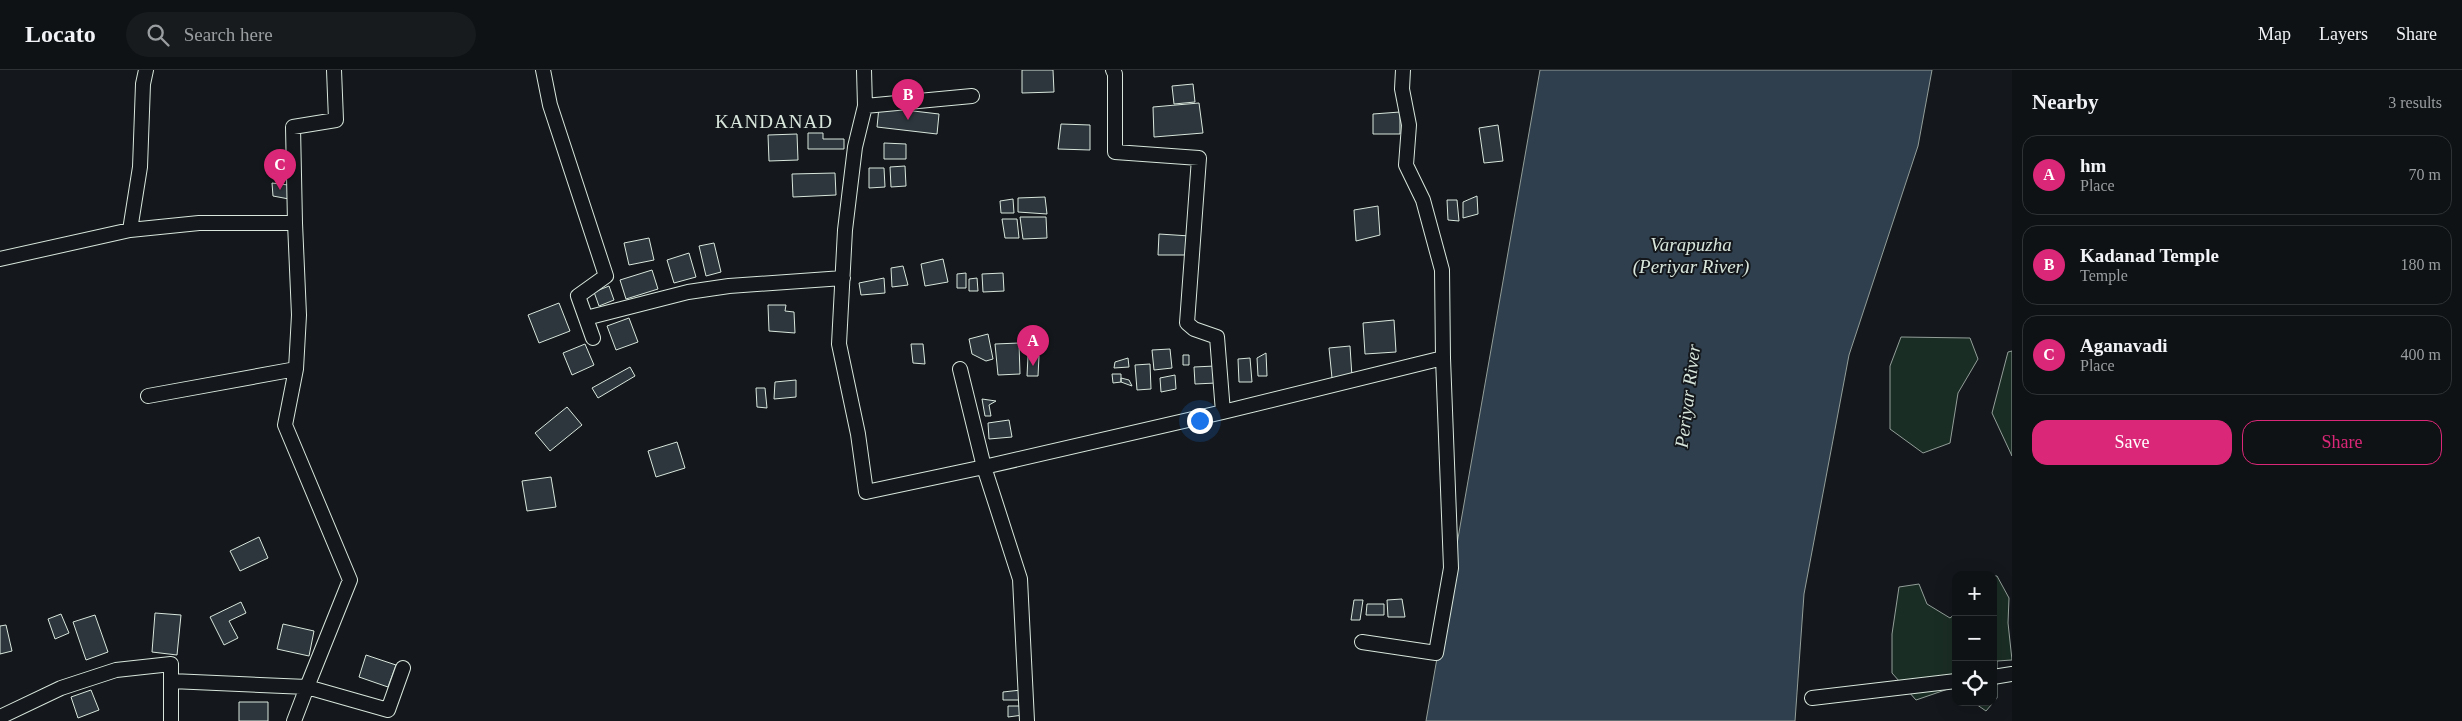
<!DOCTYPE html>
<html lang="en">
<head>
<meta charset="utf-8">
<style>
	body { margin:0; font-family:Georgia,serif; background:#181b1e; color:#f1f3f6 }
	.controls { position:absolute; right:15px; bottom:15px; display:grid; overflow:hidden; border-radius:10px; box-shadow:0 5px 20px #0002 }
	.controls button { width:45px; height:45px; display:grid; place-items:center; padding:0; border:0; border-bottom:1px solid #2f3234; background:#0f1215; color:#f1f3f6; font:25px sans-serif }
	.you { position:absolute; left:1199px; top:350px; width:18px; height:18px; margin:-12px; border:4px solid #fff; border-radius:50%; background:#1a73e8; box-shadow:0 0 0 8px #1a73e833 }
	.badge { display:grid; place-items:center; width:32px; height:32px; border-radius:50%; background:#db2777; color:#fff; font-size:16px; font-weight:700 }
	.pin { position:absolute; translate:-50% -41px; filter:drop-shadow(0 1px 2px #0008) }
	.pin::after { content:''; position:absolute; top:26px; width:18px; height:15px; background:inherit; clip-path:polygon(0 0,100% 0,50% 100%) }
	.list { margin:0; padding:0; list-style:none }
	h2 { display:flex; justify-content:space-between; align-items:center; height:65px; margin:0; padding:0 20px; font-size:21px }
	h2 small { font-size:16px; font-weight:400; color:#9b9ea0 }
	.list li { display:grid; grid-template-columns:32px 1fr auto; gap:15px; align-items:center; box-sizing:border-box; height:80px; margin:0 10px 10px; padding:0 10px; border:1px solid #2f3234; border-radius:15px }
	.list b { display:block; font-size:19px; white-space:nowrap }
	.list p { margin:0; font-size:16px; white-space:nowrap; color:#9b9ea0 }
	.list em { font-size:16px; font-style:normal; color:#9b9ea0 }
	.actions { display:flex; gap:10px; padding:15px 20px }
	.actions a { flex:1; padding:11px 0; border:1px solid #db2777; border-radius:15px; text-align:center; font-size:18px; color:#db2777 }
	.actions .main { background:#db2777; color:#fff }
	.icon { flex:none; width:28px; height:28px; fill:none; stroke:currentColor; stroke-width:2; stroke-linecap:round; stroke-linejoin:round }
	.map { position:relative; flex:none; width:2012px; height:651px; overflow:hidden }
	header { display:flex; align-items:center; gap:30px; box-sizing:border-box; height:70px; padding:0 25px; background:#0f1215; border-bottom:1px solid #2f3234 }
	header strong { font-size:24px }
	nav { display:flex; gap:28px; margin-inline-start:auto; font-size:18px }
	.search { width:350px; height:45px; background:#181b1e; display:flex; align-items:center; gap:12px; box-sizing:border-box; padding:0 18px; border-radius:28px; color:#9b9ea0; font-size:19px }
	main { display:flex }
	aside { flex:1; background:#0f1215 }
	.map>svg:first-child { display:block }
	.green { fill:#1a2d24; stroke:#939e99 }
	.water { fill:#2f3f4d; stroke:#939e99 }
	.building { fill:#2c363c; stroke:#d8e6dc }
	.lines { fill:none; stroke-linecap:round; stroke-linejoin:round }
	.street-casing { stroke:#d8e6dc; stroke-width:16 }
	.street { stroke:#14181c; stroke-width:14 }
	.labels { text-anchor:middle; stroke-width:4; stroke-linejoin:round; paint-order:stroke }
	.neighbourhood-label { font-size:19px; letter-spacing:1px; fill:#d8e6dc; stroke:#14181c }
	.water-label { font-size:19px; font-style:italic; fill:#d8e6dc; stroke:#14181c }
</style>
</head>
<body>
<header>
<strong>Locato</strong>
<div class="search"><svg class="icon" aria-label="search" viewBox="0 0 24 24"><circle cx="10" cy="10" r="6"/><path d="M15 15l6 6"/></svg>Search here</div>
<nav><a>Map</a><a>Layers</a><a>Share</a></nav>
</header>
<main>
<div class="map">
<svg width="2012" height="651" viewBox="0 0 2012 651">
	<rect width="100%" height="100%" fill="#14181c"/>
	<!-- green -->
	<path class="green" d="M1901,267L1970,268L1978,289L1958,323L1950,373L1923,383L1890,359V296Z
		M2012,281V386L1992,343L2008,282Z
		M1993,506H1997L2009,528L2008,553L2012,590L1997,591V628L1986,641L1973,632H1993Z
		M1919,514L1927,534L1950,548L1956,543V621L1951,618L1916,630L1892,603V564L1899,517Z"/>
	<!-- water -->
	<path class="water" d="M1540,0H1932L1918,76L1849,285L1804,524L1795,651H1426Z"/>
	<!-- building -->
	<path class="building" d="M1022,0H1053L1054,22L1022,23Z
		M1193,14L1195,32L1174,34L1172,16Z
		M1199,33L1203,63L1154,67L1153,37Z
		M879,37L939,44L937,64L877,57Z
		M1400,42V64H1373V44Z
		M1061,54L1090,55V80L1058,79Z
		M1498,55L1503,91L1484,93L1479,58Z
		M808,63H823V69H844V79H808Z
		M797,64L798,90L769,91L768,65Z
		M884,73L906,74V89H884Z
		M905,96L906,116L891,117L890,97Z
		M869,98H884L885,117L869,118Z
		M835,103L836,125L793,127L792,104Z
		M272,113L288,115L289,129L273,126Z
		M1477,126L1478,144L1463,148V132Z
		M1045,127L1047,144L1018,142V128Z
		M1013,129L1014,143H1001L1000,131Z
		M1447,130H1457L1459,151L1448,150Z
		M1378,136L1380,165L1356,171L1354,140Z
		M1020,147H1046L1047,168L1023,169Z
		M1002,149H1017L1019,168H1005Z
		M1159,164L1190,166V185H1158Z
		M649,168L654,190L629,195L624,173Z
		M714,173L721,202L706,206L699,176Z
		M689,183L696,207L674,213L667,190Z
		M943,189L948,212L925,216L921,194Z
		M903,196L908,215L892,217L891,198Z
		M652,200L658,219L626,229L620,210Z
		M966,203V218H957V204Z
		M1003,203L1004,221L983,222L982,204Z
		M884,208L885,223L861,225L859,213Z
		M977,208L978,221H969V209Z
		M609,216L614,230L599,236L594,222Z
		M559,233L570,261L539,273L528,245Z
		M768,235H786L785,241L794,242L795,263L769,261Z
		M629,248L638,272L616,280L607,256Z
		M1394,250L1396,282L1365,284L1363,253Z
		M988,264L993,289L986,291L972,284L969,269Z
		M1019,273L1020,304L998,305L995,274Z
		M585,274L594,295L572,305L563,283Z
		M911,274H923L925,294L913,293Z
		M1350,276L1352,307L1332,308L1329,278Z
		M1170,279L1172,298L1154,300L1152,280Z
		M1266,283L1267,306H1258L1257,288Z
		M1183,285H1189V295H1183Z
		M1028,286H1039L1038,306H1027Z
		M1128,288L1129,297L1114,298L1115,292Z
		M1250,288L1252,312H1239L1238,289Z
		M1150,294L1151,319L1137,320L1135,295Z
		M1215,296L1216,313L1195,314L1194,297Z
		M630,297L635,306L598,328L592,318Z
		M1112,304H1121V312L1113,313Z
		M1175,305L1176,319L1161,322L1160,308Z
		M1121,308L1129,310L1132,316L1121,312Z
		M796,310V327L774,329L775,312Z
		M756,318H765L767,338L757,337Z
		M982,329L996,331L989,335L991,346H985Z
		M567,337L582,355L550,381L535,363Z
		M1009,350L1012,367L989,369L988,353Z
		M677,372L685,398L656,407L648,381Z
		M551,407L556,437L527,441L522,411Z
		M259,467L268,488L240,501L230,481Z
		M1402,529L1405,547H1388L1387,530Z
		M1354,530H1363L1360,550H1351Z
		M241,532L246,543L229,551L238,568L224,575L210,547Z
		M1367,534H1384V545H1366Z
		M155,543L181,545L177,585L152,582Z
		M61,544L69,563L55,569L48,549Z
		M95,545L108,582L86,590L73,552Z
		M283,554L314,561L309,586L277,579Z
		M6,555L12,581L0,584V556Z
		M366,585L396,595L388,617L359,607Z
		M91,620L99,640L78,648L71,627Z
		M1021,620L1023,630H1003V622Z
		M239,632H268V651H239Z
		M1008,636H1022L1023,645L1008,647Z"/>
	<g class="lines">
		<defs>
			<path id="street" d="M543,0L550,35L606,206L578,226L593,268
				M864,0L865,36L855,77L845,160L839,274L858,364L866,422L984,397L1020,509L1027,651
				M1113,0L1115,4V82L1199,88L1187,253L1194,259L1217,267L1223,342
				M1403,0L1402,19L1409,55L1406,95L1423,130L1442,200L1443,288
				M865,36L972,26
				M295,153L293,57L336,50L334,0
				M130,160L140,97L143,14L146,0
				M0,189L130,160L199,153H295L299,245L296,299L285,355L350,510L307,617L171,611
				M586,248L688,222L729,216L843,208
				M960,299L984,397L1223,342L1443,288L1451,498L1436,583L1362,572
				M148,326L296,299
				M1993,607L2012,604
				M1812,628L1956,611
				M0,647L61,618L116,600L171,594V651
				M294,651L307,617L388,640L403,598"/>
		</defs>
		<!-- street casing -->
		<use href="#street" class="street-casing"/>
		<!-- street -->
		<use href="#street" class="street"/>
	</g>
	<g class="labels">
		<!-- neighbourhood labels -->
		<g class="neighbourhood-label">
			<text x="774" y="58">KANDANAD</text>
		</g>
		<!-- water labels -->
		<g class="water-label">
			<text x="1691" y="181">Varapuzha<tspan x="1691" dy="22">(Periyar River)</tspan></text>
			<text transform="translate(1687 326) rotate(-83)" y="7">Periyar River</text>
		</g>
	</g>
</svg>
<div class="controls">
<button>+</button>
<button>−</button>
<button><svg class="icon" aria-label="locate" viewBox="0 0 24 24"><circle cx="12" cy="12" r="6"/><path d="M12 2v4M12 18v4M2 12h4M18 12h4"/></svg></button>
</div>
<div class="you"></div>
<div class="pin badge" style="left:1033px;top:296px">A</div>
<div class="pin badge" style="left:908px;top:50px">B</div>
<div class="pin badge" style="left:280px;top:120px">C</div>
</div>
<aside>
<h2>Nearby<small>3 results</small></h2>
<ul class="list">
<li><span class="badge">A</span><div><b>hm</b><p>Place</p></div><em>70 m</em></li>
<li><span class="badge">B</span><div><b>Kadanad Temple</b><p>Temple</p></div><em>180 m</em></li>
<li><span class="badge">C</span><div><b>Aganavadi</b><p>Place</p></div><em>400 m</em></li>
</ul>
<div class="actions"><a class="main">Save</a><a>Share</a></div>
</aside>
</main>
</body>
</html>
